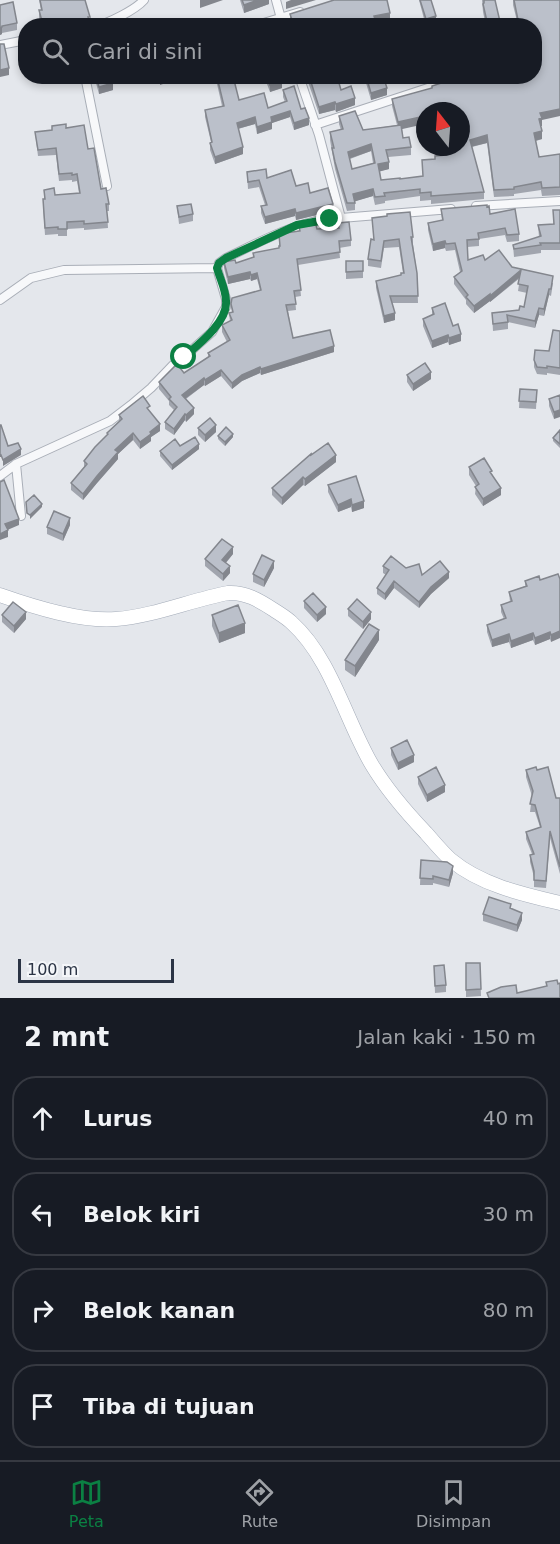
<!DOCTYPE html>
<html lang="id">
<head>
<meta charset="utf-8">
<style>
	body { margin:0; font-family:"DejaVu Sans",sans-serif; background:#242831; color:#f1f3f6 }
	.compass { position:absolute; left:416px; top:102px; width:54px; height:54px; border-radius:50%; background:#171b24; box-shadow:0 3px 9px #0003; rotate:343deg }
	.scale { position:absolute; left:18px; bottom:15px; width:156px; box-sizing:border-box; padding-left:6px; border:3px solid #2b3445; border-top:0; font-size:16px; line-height:21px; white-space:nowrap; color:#2b3445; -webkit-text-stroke:4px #f4f6f9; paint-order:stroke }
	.stop { position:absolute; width:18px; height:18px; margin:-14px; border:4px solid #0b8043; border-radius:50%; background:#fff }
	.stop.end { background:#0b8043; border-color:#fff; box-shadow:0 2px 6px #0008 }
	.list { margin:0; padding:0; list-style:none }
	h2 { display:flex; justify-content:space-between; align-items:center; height:78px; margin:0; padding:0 24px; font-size:26px }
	h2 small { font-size:20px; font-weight:400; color:#9ea1a6 }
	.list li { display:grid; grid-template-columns:39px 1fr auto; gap:18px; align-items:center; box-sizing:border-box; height:84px; margin:0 12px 12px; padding:0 12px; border:2px solid #363941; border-radius:24px }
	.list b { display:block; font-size:22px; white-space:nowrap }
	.list em { font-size:20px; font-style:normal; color:#9ea1a6 }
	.icon { flex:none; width:33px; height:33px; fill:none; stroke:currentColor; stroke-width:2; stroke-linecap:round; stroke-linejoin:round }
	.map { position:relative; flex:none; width:560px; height:998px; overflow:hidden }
	.search { position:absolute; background:#171b24; box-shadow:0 3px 9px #0003; left:18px; right:18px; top:18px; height:66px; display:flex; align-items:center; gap:15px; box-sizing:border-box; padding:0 21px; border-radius:24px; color:#9ea1a6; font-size:22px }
	.sheet { height:462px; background:#171b24 }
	nav { display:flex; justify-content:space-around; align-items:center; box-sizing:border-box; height:84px; border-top:2px solid #363941; background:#171b24; font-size:16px; color:#9ea1a6 }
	nav a { display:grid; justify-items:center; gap:3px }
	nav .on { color:#0b8043 }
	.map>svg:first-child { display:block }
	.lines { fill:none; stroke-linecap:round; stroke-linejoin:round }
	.minor-casing { stroke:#a9aeb7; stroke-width:10 }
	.primary-casing { stroke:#a3abb8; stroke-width:15 }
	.minor { stroke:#f7f8fa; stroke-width:8 }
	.primary { stroke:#fff; stroke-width:14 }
	.wall { fill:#a1a5ae; fill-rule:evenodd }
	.shaded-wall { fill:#83868d }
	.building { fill:#bbc0ca; stroke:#83868d; stroke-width:1.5; fill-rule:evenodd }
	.route { stroke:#0b8043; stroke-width:8 }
</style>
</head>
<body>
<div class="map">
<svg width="560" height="998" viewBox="0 0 560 998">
	<rect width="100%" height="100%" fill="#e4e7ec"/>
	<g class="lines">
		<defs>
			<path id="minor" d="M276,0L283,26
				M96,26C109,23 135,10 144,0
				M254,26L300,12
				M0,45L26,40
				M85,76L107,186
				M315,125L440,84
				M476,206L560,201
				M341,218L451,209
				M0,300L31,278L64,270L217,268
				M16,464L21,516
				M0,476L16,464L110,421L131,405L151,388L173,365L184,357L212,332L226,307V299L217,268L219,263L226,258C262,241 300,219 341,218L319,135L299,76"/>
			<path id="primary" d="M0,595C34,607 81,622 116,619C154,616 191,600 228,593C245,592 259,600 274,610C280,614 287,618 292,623C331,658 346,721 372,765C387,790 406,812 426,833C434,842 442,852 451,860C481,885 522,894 560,903"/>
		</defs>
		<!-- minor casing -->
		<use href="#minor" class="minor-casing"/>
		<!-- primary casing -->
		<use href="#primary" class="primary-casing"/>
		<!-- minor -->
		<use href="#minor" class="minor"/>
		<!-- primary -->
		<use href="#primary" class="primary"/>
	</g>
	<!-- wall -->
	<path class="wall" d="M39,0H85L90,26H41L39,17V10H41Z
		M240,0H269V4L244,13Z
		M419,0H431L436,22L424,19Z
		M482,0H495L501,26H486L483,12Z
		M513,0H560L542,120V126H540L542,139L536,141L539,157L560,154V195L542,196L541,190L514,194V196L494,197L487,143L472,147L484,192V199L431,204V200L420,201V196L385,201V203L375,205L373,196L355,201V210L347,211L335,169L330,140V132L341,130L339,124V116L363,130L397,125L392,106V99L534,76L517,21L513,5ZM425,111H461V147H442L444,155L435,159L422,160L423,176L400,179L381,180L380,171L389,169L388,157L411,155V147L403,138L402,129ZM371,151L373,163L352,169L350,159Z
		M0,5L17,23V30L2,33V34L0,35Z
		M290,14L390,20L376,23L377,26H291L290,21Z
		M94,76H111L113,90L99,94Z
		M264,76H287L281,78L282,88L270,92Z
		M306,76H337L341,90L355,105L336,112L335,110L319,114Z
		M366,76L387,95L371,100L366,83Z
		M217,77L239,100L268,108L285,102L283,97V90L301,109L309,125L294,130L290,117L272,123V129L257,134L255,124L238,129L243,154L215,164L210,150V143L211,142L205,117V110L222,106L217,84Z
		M52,126L66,128L88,149L101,189L109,204V211H107L108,228L84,230V228L67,229V236H58V234L45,235L43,206V199H44V190L55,195L79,193L77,181L72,182V180L59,181L56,155L38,156L35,132L52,130Z
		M247,172L296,186L310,193L333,211L296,220L295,216L265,224L261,213V206L265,205L259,187L248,189Z
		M177,206L193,214V221L179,224Z
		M441,209L490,214L519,234V241L507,242L505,235L479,239V246L467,247L468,260H485L512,267L553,283L551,296L549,295L544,316L539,315L535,328L508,322V329L493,331L492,313L519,310L524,307L527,293L518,291L520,278L490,302V301L474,313L466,304V300L454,284V277L460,272L455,250L446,251L445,248L433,251L428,230V223L442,220Z
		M560,210V250H541V253L514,257L513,245L539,237L538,225L553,224Z
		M372,218L413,237V244L417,273L418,303H392L395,320L384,323L376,288V281L401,275L403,273L399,247L384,248L381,268L368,266V259L374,240Z
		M338,223L351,240V246L339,248L340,258L298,265L301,296L295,297L296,310L288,311L293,338L334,352L261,375L260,373L242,381L232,389L221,376L205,386L204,385L186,399L194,414L186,422L185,420L174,435L165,429V422L174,410L169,405V401L159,389V382L184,373L208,357V353L227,342L222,332V325L230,321L229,313L232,312L231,304L260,290L257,279L251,281L250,279L228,284L224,268V262L236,263L253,258V253L279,248V234L299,231V227L317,229L338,228Z
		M346,261H363V278L346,279Z
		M432,308L453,326L461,341L449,345L448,342L432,348L423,326V319L432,315Z
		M560,331V375L547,373V375L537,374L534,367V360L549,351Z
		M407,375L431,379L413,391L407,382Z
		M520,389L537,390L536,409L519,408Z
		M560,395L554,419L549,406V399Z
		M150,412L160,431L151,437V441L140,449L133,440L118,454V459L97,483L83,500L71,490V483L84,467V461L107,435V433L119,421V415Z
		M198,428L216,432L205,442L198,435Z
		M560,430V448L553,441V438Z
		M218,436L233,437L225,446L218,439Z
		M180,446L199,449L172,470L160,456V451Z
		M311,455L336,462L305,486L303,485L282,505L272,495V488Z
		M469,467L492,474L501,495L483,506L475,494L476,486L469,475Z
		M328,485L364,508L352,512L351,507L338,512L328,492Z
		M70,525L63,541L47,534V527Z
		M233,554L226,563L230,573L223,581L205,566V559Z
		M383,566L422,575L449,578L431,594L419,608L394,588L385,600L377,594V588L386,575L383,573Z
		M274,568L264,587L253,582V574Z
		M558,574L551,642L550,639L535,645L533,640L511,648L509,642L492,647L487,632V625L504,619L501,612V605L510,602L509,592L525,586V581L540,580Z
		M304,601L326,614L317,622L304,608Z
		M348,609L371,619L363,629L348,616Z
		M2,615L26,619L14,633L2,622Z
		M212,615L245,633L219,643L212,626Z
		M379,640L355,677L345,670V660Z
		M391,748L414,762L398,770L391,755Z
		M526,770H537L556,798H560V874L550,838L546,888L534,887V877L530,862V855L532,854L526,839V832L540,827L535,812H530L532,796L526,777Z
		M418,777L445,792L427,802L418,784Z
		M421,860L453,873L449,887L433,883V885H420Z
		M511,909L522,920L517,932L483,921V914Z
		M466,963H480L481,996L466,997Z
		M434,966L446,985V992L435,993Z"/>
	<!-- shaded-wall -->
	<path class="shaded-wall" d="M200,0H223L200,8Z
		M258,0H269V4L244,13V5Z
		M291,0H316L286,9V2Z
		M390,13V20L374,24V16Z
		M436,16V22L426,25V19Z
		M70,19V26H43V25Z
		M2,27V34L0,35V28Z
		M9,68V75L0,77V70Z
		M164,76H187L160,85V78Z
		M282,81V88L270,92V85Z
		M113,83V90L99,94V87Z
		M387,88V95L371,100V93Z
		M355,98V105L336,112V104Z
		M335,102V110L319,114V107Z
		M560,109V116L542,120V126H539V119L540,113Z
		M290,111V117L272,123V129L257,134V127L271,117Z
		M425,116V124L398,130V122Z
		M255,117V124L237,129V123Z
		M309,118V125L294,130V123Z
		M542,131V139L534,141V133Z
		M487,135V143L470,147V140Z
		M371,144V151L348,159V152Z
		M243,147V154L215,164V157Z
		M389,162V169L378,172V164Z
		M373,189V196L353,202V194Z
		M333,204V211L296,220V213Z
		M295,209V216L265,224V217Z
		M445,241V248L433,251V244Z
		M521,270V276L490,302V296Z
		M250,272V279L228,284V277Z
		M257,273V279L251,281V275Z
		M549,289V295L544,316V309Z
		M490,294V301L474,313V306Z
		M539,308V315L535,328V321Z
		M395,313V320L384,323V316Z
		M461,334V341L449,345V338Z
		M448,335V342L432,348V341Z
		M334,346V352L261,375V369Z
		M260,367V373L242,381L232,389V383L242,375Z
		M221,370V376L205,386V380Z
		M431,372V379L413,391V384Z
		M204,378V385L182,401V395Z
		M194,408V414L186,422V415Z
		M560,410V417L554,419V412Z
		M185,414V420L174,435V429Z
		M160,424V431L151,437V441L140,449V442L150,432Z
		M216,425V432L205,442V435Z
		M133,433V440L118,454V459L97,483L83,500V494L115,450Z
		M233,434V437L225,446V442Z
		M199,444V449L172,470V465Z
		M21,449V455L3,466V460Z
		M336,455V462L305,486V479Z
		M303,477V485L282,505V498Z
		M501,488V495L483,506V499Z
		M351,499V507L338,512V505Z
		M364,501V508L352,512V505Z
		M42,504V507L30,519V515Z
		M70,518V525L63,541V534Z
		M19,519V525L5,531V524Z
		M8,530V537L0,540V534Z
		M233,547V554L222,567V560Z
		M274,561V568L264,587V580Z
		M230,566V573L223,581V574Z
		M449,572V578L431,594L419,608V602L431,587Z
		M394,581V588L385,600V594Z
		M326,607V614L317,622V615Z
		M26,612V619L14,633V626Z
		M371,612V619L363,629V622Z
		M245,623V633L219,643V633Z
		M379,630V640L355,677V666Z
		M560,631V638L551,642V635Z
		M550,632V639L535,645V638Z
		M533,633V640L511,648V641Z
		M509,634V642L492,647V640Z
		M414,755V762L398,770V763Z
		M445,785V792L427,802V795Z
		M453,866V873L449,887V880Z
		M522,913V920L517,932V925Z"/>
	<!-- building -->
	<path class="building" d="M40,0H85L90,17H88L90,26H77V22L72,23L70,19L43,25L39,10H42Z
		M242,0H258L244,5Z
		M334,0H387L390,13L374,16L377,26H294L290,14Z
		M420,0H431L436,16L426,19Z
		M484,0H495L501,26H488L483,4L484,3Z
		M514,0H560V109L540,113L542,118L539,119L542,131L534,133L539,157L560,154V187L542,188L541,182L514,187V189L494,190L487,135L470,140L484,192L431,196V192L420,193V189L384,193L385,196L375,197L373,189L353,194L355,203H347L335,162L332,148H334L330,132L343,129L339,116L355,111L363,130L401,125L403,138L409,137L411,147L386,150L389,162L378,164L381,180L400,178V179L423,176L422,160L435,159V156L446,155L444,147H461V111H425V116L398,122L392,99L432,88V86L463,76H534V26H501L518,20ZM371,144L375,163L352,169L348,152Z
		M13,2L17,23L2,26V27L0,28V5Z
		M431,18L432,26H403L402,24Z
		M272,20L274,26H241L249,23L255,25Z
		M0,44H4L9,68L0,70Z
		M96,76H111L113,83L99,87Z
		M219,76H233L239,100L264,93L268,108L287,101L283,90L294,86L301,109L305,108L309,118L294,123L290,111L271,117L272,122L257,127L255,117L237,123L243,147L215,157L210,143L212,142L205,110L224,106L217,77Z
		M267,76H280L282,81L270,85Z
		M309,76H337L341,90L351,86L355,98L336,104L335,102L319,107Z
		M366,76H383L387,88L371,93Z
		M66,124V128L84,125L88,149L94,148L101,189L106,188L109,204H106L108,222L84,224V221L67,222V229H58V227L45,228L43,199H45L44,190L54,188L55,195L80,193L77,174L72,175V173L59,174L56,148L38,150L35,132L52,130V126Z
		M266,169L267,178L291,170L296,186L308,183L310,193L328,188L333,204L296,213L295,209L265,217L261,206L267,205L259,180L248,182L247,172Z
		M191,204L193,214L179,217L177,206Z
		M487,205V207L489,206L490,214L515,209L519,234L507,235L505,228L478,233L479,239L467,240L468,260L483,255L485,260L499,250L512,267L553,276L551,289H549L544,309L539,308L535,321L507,315L508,322L493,324L492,313L519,310L520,306L524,307L528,286L518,284L521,270L490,296V294L474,306L466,297L468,295L454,277L462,271L455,243L446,244L445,241L433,244L428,223L443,220L441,209Z
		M553,210H560V243H540L541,245L514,249L513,245L541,236L538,225L554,224Z
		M410,212L413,237H411L417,273L418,296H390L395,313L384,316L376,281L401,275V273H404L399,239L384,241L381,261L368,259L371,239L374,240L372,218L387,216V214Z
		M349,222L351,240L339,241L340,252L297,259L301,290L294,291L296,304L286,305L293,338L330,330L334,346L261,369L260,367L242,375L232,383L221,370L205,380L204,378L182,395L194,408L186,415L185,414L174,429L165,422L177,407L169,399L171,397L159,382L177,364L184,373L210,356L208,353L230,340L222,325L232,320L229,313L233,312L231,304L232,298L261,290L257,273L251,275L250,272L228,277L224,262L235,260L236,263L254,257L253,253L279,248V246H280L279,234L300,231L299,227L316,225L317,229L339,228L338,223Z
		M346,261H363V271L346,272Z
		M445,303L453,326L458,324L461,334L449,338L448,335L432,341L423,319L434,314L432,308Z
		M553,330L560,331V368L547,366V368L537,367L534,360L535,350L549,351Z
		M425,363L431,372L413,384L407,375Z
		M520,389L537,390L536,402L519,401Z
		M560,395V410L554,412L549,399Z
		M143,396L150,406L147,408L160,424L150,432L151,434L140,442L133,433L115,450L118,452L97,476L83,494L71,483L87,464L84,461L95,447L108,434L107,433L122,419L119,415Z
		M210,418L216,425L205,435L198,428Z
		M0,425H1L8,446L18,443L21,449L3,460L1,455L0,456Z
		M226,427L233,434L225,442L218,436Z
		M560,430V444L553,438Z
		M195,437L199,444L172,465L160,451L175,439L180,446Z
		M328,443L336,455L305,479L303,477L282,498L272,488L311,454V455Z
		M484,458L492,471L490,472L501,488L483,499L475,487L479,484L469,467Z
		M356,476L364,501L352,505L351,499L338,505L328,485Z
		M4,480L19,519L5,524L8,530L0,534V482Z
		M34,495L42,504L30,515L27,513L26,502Z
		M54,511L70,518L63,534L47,527Z
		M222,539L233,547L222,560L230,566L223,574L205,559Z
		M262,555L274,561L264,580L253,574Z
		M391,556L406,568L419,564L422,575L440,561L449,572L431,587L419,602L394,581L385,594L377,588L389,570L383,566Z
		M558,574L560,579V631L551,635L550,632L535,638L533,633L511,641L509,634L492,640L487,625L506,618L501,605L512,601L509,592L527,586L525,581L539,576L540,580Z
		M313,593L326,607L317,615L304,601Z
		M357,599L371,612L363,622L348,609Z
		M13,602L26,612L14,626L2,615Z
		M238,605L245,623L219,633L212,615Z
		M369,624L379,630L355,666L345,660Z
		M407,740L414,755L398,763L391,748Z
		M436,767L445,785L427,795L418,777Z
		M536,767L537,770L548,767L556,798H560V867L550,831L546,881L534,880V871L530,855L534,854L526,832L541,827L535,805L530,804L533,791L526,770Z
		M421,860L447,862L453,866L449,880L433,876V879L420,878Z
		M489,897L511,904L510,908L522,913L517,925L483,914Z
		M466,963H480L481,989L466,990Z
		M444,965L446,985L435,986L434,966Z
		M557,980L558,984L560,983V998H489L487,993L501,987L516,985L517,993L547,986L546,982Z"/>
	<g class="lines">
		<!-- route -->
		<path class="route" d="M184,357C198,345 228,322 226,301C226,290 220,279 217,268L219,263L226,258L297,225L330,219"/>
	</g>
</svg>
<svg class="compass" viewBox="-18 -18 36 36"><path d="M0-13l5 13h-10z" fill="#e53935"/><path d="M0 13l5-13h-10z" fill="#9ea1a6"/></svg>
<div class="scale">100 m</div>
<div class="stop" style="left:184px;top:357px"></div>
<div class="stop end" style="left:330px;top:219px"></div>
<div class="search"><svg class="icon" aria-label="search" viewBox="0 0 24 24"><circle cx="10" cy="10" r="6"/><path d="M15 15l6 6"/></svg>Cari di sini</div>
</div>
<section class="sheet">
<h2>2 mnt<small>Jalan kaki · 150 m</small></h2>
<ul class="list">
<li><svg class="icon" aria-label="ahead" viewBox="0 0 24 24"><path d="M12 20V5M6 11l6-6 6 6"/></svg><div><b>Lurus</b></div><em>40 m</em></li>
<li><svg class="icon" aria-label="left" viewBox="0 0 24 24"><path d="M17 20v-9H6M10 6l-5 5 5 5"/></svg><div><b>Belok kiri</b></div><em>30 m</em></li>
<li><svg class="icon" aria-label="right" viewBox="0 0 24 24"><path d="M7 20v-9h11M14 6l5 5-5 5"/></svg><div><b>Belok kanan</b></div><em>80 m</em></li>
<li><svg class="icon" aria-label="arrive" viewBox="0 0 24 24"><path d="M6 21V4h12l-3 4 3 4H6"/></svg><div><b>Tiba di tujuan</b></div></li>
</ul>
</section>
<nav>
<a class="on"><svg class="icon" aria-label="map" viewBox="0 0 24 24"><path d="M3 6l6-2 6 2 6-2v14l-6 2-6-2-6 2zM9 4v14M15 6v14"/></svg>Peta</a>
<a><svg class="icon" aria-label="directions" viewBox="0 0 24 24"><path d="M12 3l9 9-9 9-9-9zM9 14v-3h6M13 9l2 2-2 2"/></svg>Rute</a>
<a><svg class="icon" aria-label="saved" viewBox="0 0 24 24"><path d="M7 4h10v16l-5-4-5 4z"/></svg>Disimpan</a>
</nav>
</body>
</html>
